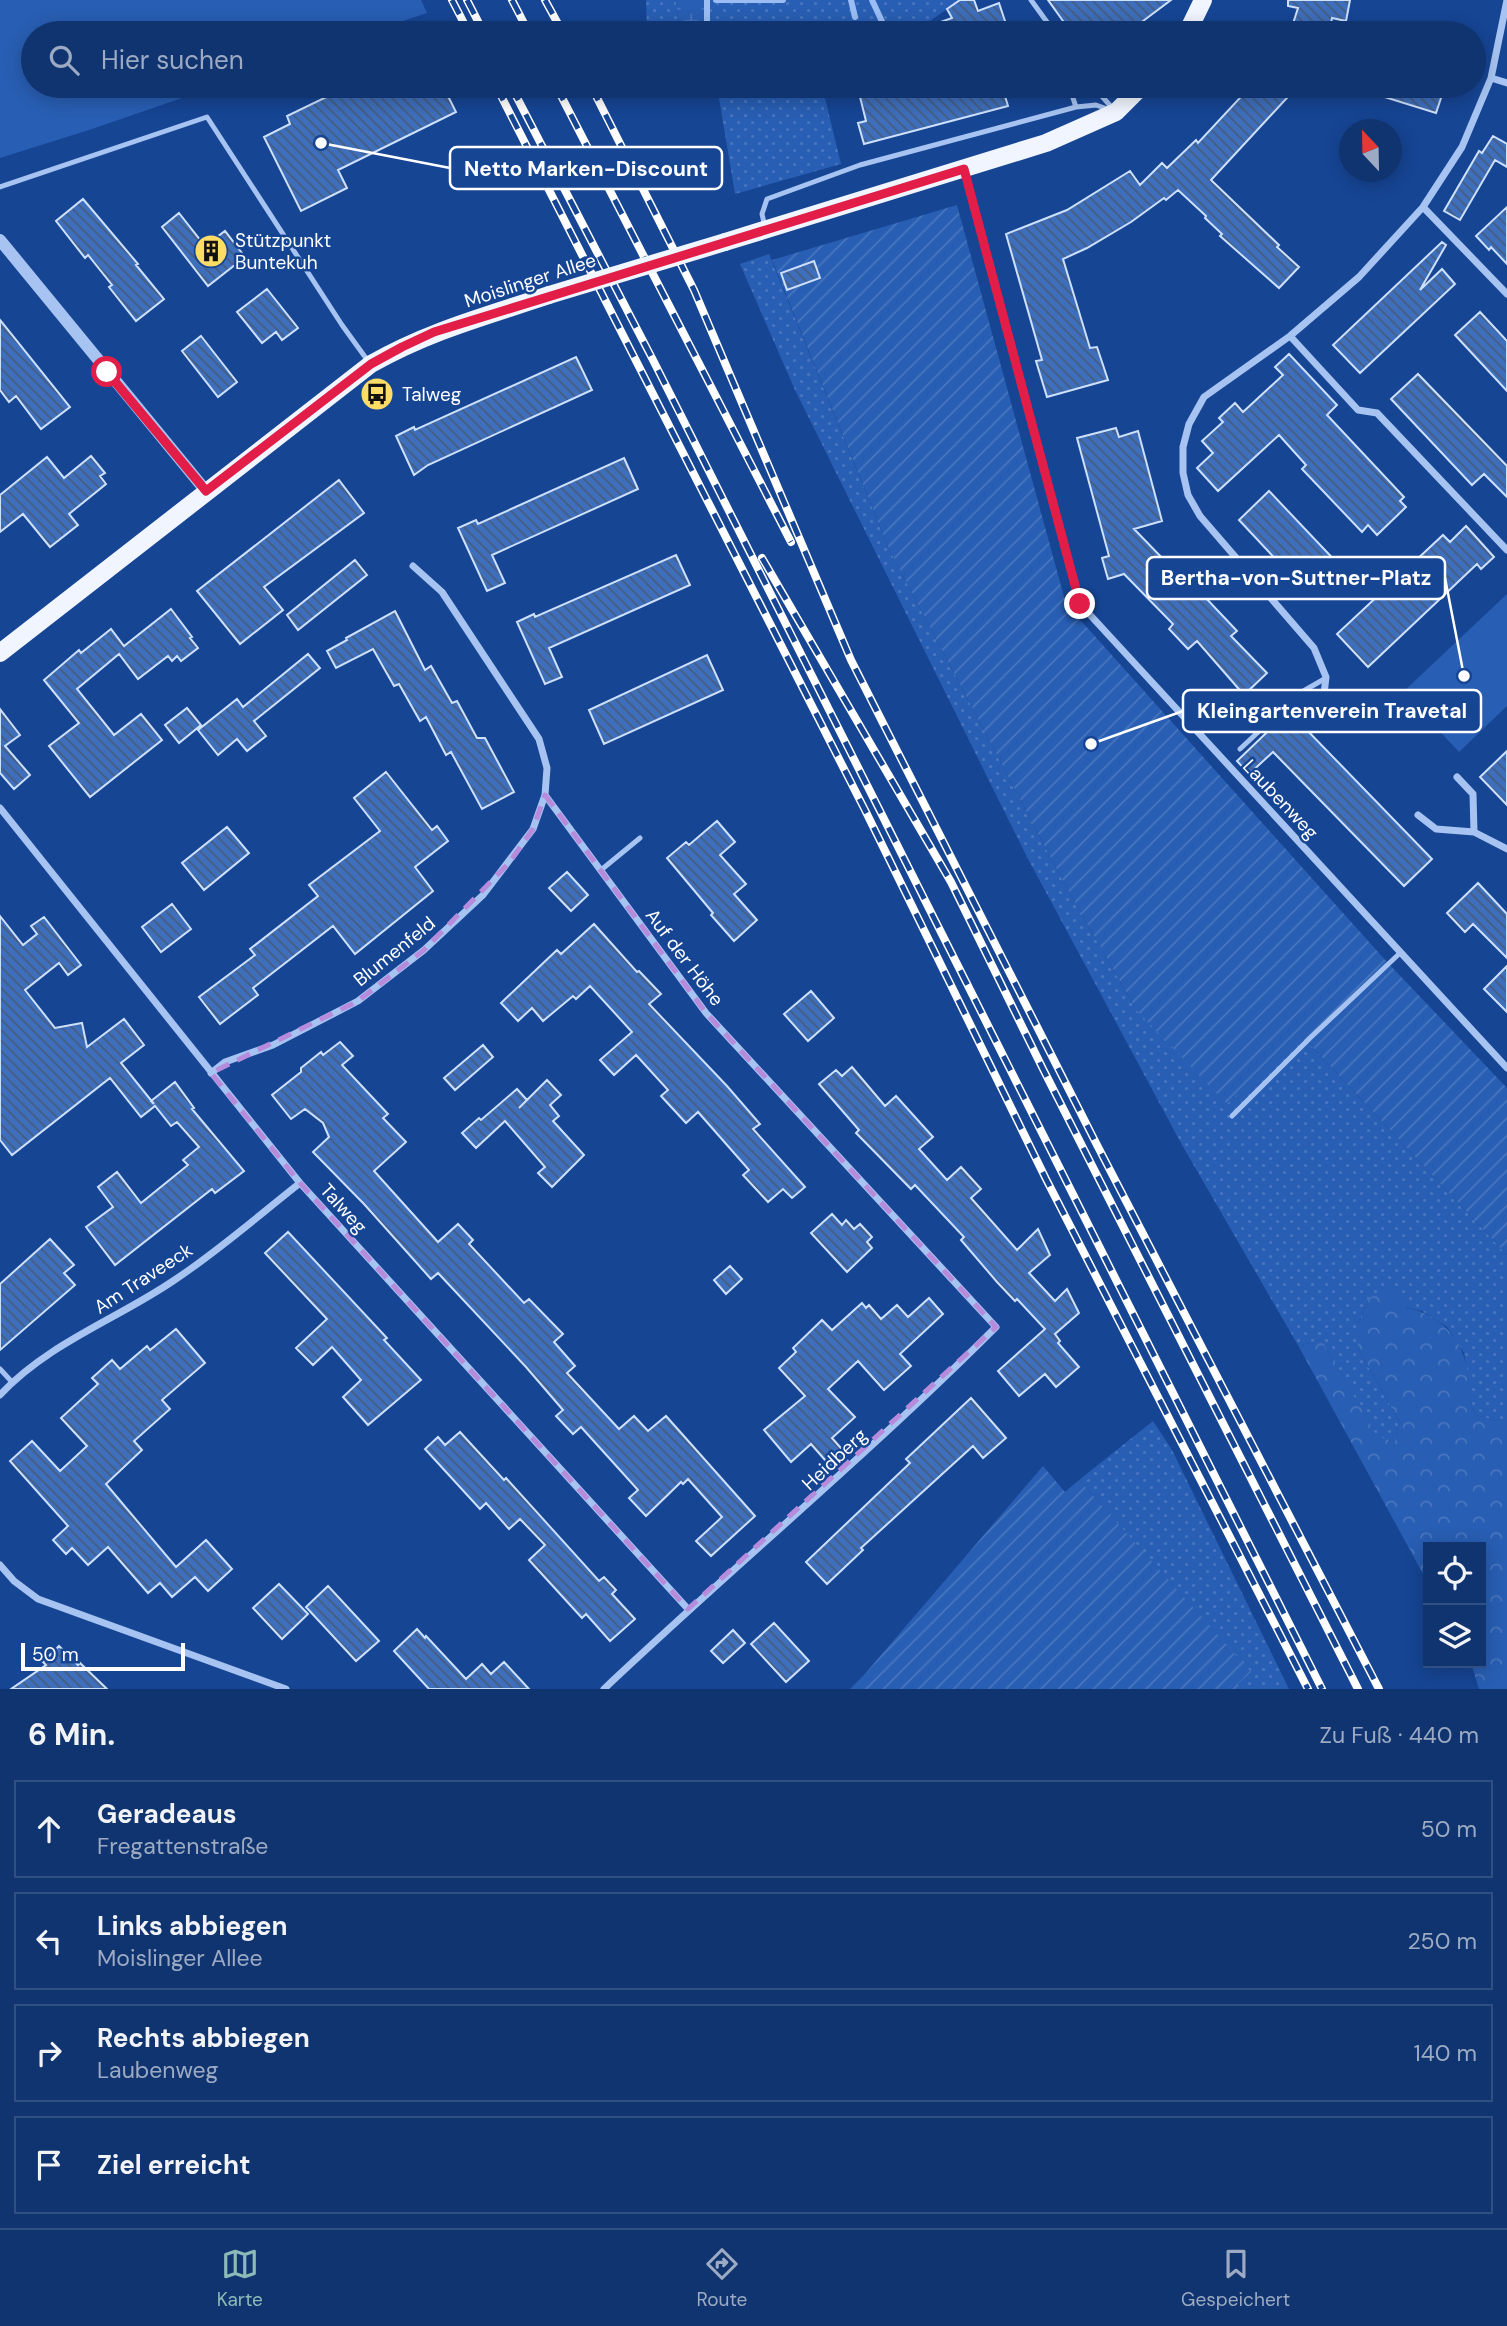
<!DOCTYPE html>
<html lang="de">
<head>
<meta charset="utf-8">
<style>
	body { margin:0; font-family:"DM Sans",sans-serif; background:#1e3f77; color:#f1f3f6 }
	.controls { position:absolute; right:21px; bottom:21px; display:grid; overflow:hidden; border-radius:0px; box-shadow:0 4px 18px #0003 }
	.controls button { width:63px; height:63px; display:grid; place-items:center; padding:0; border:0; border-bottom:2px solid #304f82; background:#10346f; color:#f1f3f6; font:35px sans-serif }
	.compass { position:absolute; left:1339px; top:119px; width:63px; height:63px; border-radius:50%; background:#10346f; box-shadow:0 4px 18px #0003; rotate:338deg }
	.scale { position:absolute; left:21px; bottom:18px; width:164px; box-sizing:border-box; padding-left:7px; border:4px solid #fff; border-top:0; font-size:19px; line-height:24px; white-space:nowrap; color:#fff; -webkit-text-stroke:5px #164594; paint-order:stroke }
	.stop { position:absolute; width:21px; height:21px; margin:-16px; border:5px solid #e11d48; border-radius:50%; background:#fff }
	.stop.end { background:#e11d48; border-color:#fff; box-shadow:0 2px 7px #0008 }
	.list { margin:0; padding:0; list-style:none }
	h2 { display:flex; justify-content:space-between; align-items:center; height:91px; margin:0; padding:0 28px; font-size:30px }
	h2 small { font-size:23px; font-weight:400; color:#9caac3 }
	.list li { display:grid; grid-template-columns:46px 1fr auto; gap:21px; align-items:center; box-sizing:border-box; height:98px; margin:0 14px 14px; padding:0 14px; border:2px solid #304f82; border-radius:0px }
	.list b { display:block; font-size:26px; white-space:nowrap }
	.list p { margin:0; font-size:23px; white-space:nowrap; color:#9caac3 }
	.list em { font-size:23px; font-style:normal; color:#9caac3 }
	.icon { flex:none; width:38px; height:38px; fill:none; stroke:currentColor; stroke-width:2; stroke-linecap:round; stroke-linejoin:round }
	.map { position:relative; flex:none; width:1507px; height:1689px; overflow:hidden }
	.search { position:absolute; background:#10346f; box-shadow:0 4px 18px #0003; left:21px; right:21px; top:21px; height:77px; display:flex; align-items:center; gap:18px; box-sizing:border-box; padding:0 24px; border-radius:38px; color:#9caac3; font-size:26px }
	.sheet { height:539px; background:#10346f }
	nav { display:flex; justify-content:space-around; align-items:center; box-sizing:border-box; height:98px; border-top:2px solid #304f82; background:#10346f; font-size:19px; color:#9caac3 }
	nav a { display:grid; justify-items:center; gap:4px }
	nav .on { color:#8bbbb9 }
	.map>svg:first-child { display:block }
	.grass { fill:url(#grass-dots) }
	.forest { fill:url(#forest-crowns) }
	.wetland { fill:url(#wetland-marsh) }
	.park { fill:#285eb3 }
	.garden { fill:url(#garden-furrows) }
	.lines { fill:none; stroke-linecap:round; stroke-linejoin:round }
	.stream { stroke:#99bdf4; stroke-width:6 }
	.building { fill:url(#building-back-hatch); stroke:#cde0fc; stroke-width:2 }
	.service { stroke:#a6c3f1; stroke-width:5 }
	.minor { stroke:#a6c3f1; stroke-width:7 }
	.tertiary { stroke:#a6c3f1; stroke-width:12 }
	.primary { stroke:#f0f5ff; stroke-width:18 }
	.rail-casing { stroke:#fff; stroke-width:8 }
	.rail { stroke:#164594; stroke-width:5; stroke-dasharray:16; stroke-linecap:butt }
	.primary-bridge { stroke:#f0f5ff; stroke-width:18 }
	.route { stroke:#e11d48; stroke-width:9 }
	.marked { fill:none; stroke:#b68bdc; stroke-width:5; stroke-dasharray:14 9; stroke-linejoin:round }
	.labels { text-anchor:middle; stroke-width:5; stroke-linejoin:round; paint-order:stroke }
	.poi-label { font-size:19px; fill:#fff; stroke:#164594; text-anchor:start }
	.street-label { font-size:19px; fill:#fff; stroke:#164594 }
	.leader { fill:none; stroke:#fff; stroke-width:2.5 }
	.callout-dot { fill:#fff; stroke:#164594; stroke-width:2.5 }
	.callout { fill:#164594; stroke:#fff; stroke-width:2.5 }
	.callout-label { font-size:21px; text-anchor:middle; font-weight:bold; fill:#fff }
</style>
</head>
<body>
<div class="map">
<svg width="1507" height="1689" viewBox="0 0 1507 1689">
	<defs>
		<pattern id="grass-dots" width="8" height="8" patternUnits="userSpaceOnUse" patternTransform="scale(1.75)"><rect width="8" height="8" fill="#285eb3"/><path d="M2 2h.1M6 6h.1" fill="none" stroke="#4876be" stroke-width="1.8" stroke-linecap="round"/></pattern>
		<pattern id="forest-crowns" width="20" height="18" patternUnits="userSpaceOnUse" patternTransform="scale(1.75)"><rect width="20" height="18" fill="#285eb3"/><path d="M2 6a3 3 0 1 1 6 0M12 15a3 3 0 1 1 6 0" fill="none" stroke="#4876be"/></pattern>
		<pattern id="wetland-marsh" width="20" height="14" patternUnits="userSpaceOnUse" patternTransform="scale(1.75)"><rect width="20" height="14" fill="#285eb3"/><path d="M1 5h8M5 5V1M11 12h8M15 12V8" fill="none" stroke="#4876be"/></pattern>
		<pattern id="garden-furrows" width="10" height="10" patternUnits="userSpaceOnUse" patternTransform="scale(1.75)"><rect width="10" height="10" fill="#285eb3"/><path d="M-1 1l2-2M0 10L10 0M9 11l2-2" fill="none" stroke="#4876be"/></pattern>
		<pattern id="building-back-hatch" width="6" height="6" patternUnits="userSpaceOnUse" patternTransform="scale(1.75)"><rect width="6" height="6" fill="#3e6fbc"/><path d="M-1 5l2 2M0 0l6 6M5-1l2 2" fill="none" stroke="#465c7e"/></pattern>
	</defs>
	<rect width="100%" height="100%" fill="#164594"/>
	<!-- grass -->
	<path class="grass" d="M646,0H676L680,33H647Z
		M709,0H960L930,21L860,33H709Z
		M717,86H822L841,164L735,194Z
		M769,254L889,549L1064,883L1137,1011L1303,1037L1507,1255V1421H1496L1476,1415L1467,1398L1468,1377L1464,1353L1447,1327L1422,1311L1369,1299L1358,1323V1349L1399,1421L1395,1442L1377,1437L1321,1339L1299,1347L1182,1145L1027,857L795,390L740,264Z
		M1153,1421L1172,1450L1289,1689H1242L1238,1684L1250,1672L1079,1480Z"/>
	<!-- forest -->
	<path class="forest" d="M1395,1288L1407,1308C1440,1314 1463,1339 1468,1373C1471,1395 1463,1392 1476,1415L1496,1421H1507V1689H1479L1471,1663H1481V1547H1428V1583L1299,1347L1321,1339L1377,1436L1395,1442L1399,1421L1358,1349V1323L1369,1299L1382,1289Z"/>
	<!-- wetland -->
	<path class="wetland" d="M676,0H709V33H680Z"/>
	<!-- park -->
	<path class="park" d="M0,0H421L427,13L367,33H33V86H217L92,129L0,158Z
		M1507,594V706L1459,752L1403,692Z"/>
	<!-- garden -->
	<path class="garden" d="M957,205L1066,604L1387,962L1507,1088V1255L1303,1037L1227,1104L1137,1011L1064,883L889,549L772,260Z
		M1043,1466L1065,1492L1079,1480L1251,1672L1238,1684L1242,1689H850L864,1675Z"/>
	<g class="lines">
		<!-- stream -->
		<path class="stream" d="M707,0V33
			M716,0H783
			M851,0L855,17
			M872,0L885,28"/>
	</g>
	<!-- building -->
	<path class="building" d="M960,0H974L978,11L999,3L1009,33H918V30L952,18L947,9Z
		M1048,0H1171L1127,33H1060L1056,26L1063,21Z
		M1288,0H1350L1346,21L1332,18L1329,33H1290L1298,8L1288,6Z
		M349,86H443L456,112L338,170L347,188L301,211L264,137L290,124L287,116Z
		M884,86H1002L1008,106L864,144L858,123L866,121L859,93Z
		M1251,86H1298L1211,180L1279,245L1277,247L1299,267L1279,288L1220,236L1222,234L1205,218L1206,216L1178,190L1166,200L1164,198L1131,222L1087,248L1063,259L1090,348L1097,347L1108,380L1047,397L1036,361L1042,360L1006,234L1067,210L1130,171L1140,185L1162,163L1167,168L1196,140L1198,143Z
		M1362,86H1445L1436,113L1362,90Z
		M1493,136L1507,144V167L1495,160L1460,220L1444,211L1479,151L1482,153Z
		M83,199L138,264L136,265L164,299L136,321L109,287L112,285L88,255L85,258L56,221Z
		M1507,207V264L1491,247L1489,250L1476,236Z
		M179,213L205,246L225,231L245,257L208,286L162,227Z
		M1442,242L1446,245L1420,290L1442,269L1455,284L1360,373L1333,345Z
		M814,261L820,278L787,290L781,273Z
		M267,289L298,328L282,340L276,332L262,343L237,312Z
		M1480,312L1507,341V391L1455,335Z
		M0,320L70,407L41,429L16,396L9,402L0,390Z
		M201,336L237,382L218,397L182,351Z
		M1289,354L1337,405L1327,415L1404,497L1400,501L1406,507L1377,535L1368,525L1362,532L1302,469L1306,465L1279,435L1218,491L1197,468L1213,453L1202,441L1223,422L1219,418L1235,403L1243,412L1283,375L1275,367Z
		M576,357L592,390L428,465L414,475L396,436L414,427L415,430Z
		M1418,374L1507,466V497L1484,474L1472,485L1391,399Z
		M1116,428L1119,437L1138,431L1162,521L1134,529L1201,598L1204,596L1237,631L1231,636L1267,673L1244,695L1197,641L1188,649L1169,629L1173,624L1124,574L1108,579L1102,558L1109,556L1077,438Z
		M91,456L105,473L100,476L106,484L69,514L78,525L50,547L23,514L0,532V495L47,457L64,478Z
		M624,458L638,489L492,555L505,583L487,591L458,528L476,520L478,524Z
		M339,480L364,513L264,587L283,610L240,644L197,591Z
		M1269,491L1342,568L1311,597L1239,520Z
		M1466,526L1494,557L1481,569L1477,564L1368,667L1337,634L1443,535L1450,542Z
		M676,555L690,585L549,648L562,677L545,684L517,622L534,614L535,617Z
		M355,560L367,575L298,630L287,615Z
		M171,609L192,637L190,638L198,648L181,661L177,656L172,661L168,656L138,679L119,654L77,689L114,735L141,714L162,740L90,797L49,746L79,723L44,680L79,650L81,653L111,629L124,646Z
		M395,611L425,670L431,666L452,703L457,701L477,738H485L514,792L482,809L451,752L446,755L426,717L420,721L399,684L394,686L373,649L336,668L327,651L347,640L346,638Z
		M308,654L320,668L254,721L266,736L247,751L237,739L218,755L198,730L237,699L243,707Z
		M707,655L723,690L604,744L589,710Z
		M187,708L201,725L179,743L165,725Z
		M0,709L20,735L5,746L30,775L14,789L0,773Z
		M1284,716L1298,730L1302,725L1432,859L1404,886L1273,752L1249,774L1237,761Z
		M1507,751V805L1480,777Z
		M386,772L432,830L437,826L448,841L415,867L433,891L355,954L333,926L253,988L258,995L220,1024L199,997L255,955L250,949L318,896L309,885L380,831L354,798Z
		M717,821L735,842L720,855L746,884L734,894L757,920L734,941L711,915L713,913L667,858L686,842L689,845Z
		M227,827L249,853L204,890L182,863Z
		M567,872L588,895L571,911L549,888Z
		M1478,883L1507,914V958L1473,924L1465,932L1447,913Z
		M172,904L191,929L161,952L142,927Z
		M0,916L23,945L37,934L31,926L44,917L81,965L68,975L59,963L25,990L55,1028L82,1023L87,1047L124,1019L144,1045L121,1063L154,1104L151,1101L175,1082L194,1108L192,1109L244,1171L215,1193L212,1189L115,1265L86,1227L113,1207L98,1187L117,1172L141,1203L188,1165L183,1160L199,1147L177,1122L171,1126L155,1106L141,1117L110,1078L12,1155L0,1140Z
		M594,924L637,972L639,971L661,994L649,1004L727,1086L760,1124L753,1129L805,1187L792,1198L783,1189L768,1202L743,1175L749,1170L698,1112L686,1123L661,1096L668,1090L636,1055L614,1075L600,1060L632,1032L590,986L576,999L573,996L543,1021L532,1008L518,1021L501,1003L557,950L561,954Z
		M1507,966V1012L1484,989Z
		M811,991L834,1018L808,1041L784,1014Z
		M340,1042L353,1056L342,1065L388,1114L383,1118L406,1142L374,1171L438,1242L458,1224L473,1240L469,1244L524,1303L529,1299L563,1334L554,1342L575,1366L567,1373L619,1429L634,1416L648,1431L666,1416L755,1516L711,1556L696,1541L722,1517L688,1479L683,1484L681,1482L646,1516L629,1498L638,1490L581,1427L573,1434L556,1416L563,1410L526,1367L438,1273L431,1279L364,1204L313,1152L329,1137L323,1123L305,1109L291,1119L272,1095L301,1072V1068L321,1052L323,1055Z
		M483,1045L493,1057L455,1090L444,1078Z
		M852,1067L885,1106L896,1096L933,1137L919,1149L947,1180L961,1167L981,1189L971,1198L1017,1250L1038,1229L1050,1255L1029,1273L1055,1301L1067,1289L1079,1313L1055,1334L1060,1341L1058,1343L1079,1367L1056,1387L1045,1374L1019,1396L998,1371L1045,1329L1017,1299L1015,1301L997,1282L961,1240L964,1237L915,1185L911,1189L856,1133L859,1130L819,1084L836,1070L842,1076Z
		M547,1080L561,1095L550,1105L559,1116L553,1121L584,1155L552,1187L538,1173L545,1167L505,1121L476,1148L462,1133L479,1118L481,1120L517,1089L527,1100L519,1108Z
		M832,1214L842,1225L846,1220L854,1229L860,1224L872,1237L867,1242L872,1248L847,1272L811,1233Z
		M288,1232L387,1338L384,1340L421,1380L368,1425L343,1397L361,1380L332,1347L313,1365L296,1348L327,1319L265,1253Z
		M50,1239L74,1265L64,1273L75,1285L0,1350V1284Z
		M730,1266L742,1279L726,1294L714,1280Z
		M929,1298L943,1314L900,1354L911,1366L884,1390L858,1361L828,1389L855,1417L832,1438L847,1455L832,1468L811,1444L791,1462L764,1430L805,1396L779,1368L796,1352L793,1348L822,1320L832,1330L862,1303L866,1308L869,1305L881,1319L897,1305L908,1317Z
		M176,1329L205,1363L162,1400L170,1409L134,1441L142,1450L106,1484L176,1567L206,1540L232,1569L208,1591L195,1577L172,1597L160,1583L148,1593L108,1547L88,1565L72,1548L66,1554L53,1540L68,1526L10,1461L32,1441L60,1471L87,1446L61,1418L98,1384L92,1378L112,1360L120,1369L147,1346L150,1350Z
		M971,1398L1006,1438L983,1458L973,1446L861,1548L863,1550L827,1584L806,1562L910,1463L906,1459Z
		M460,1432L504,1480L506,1478L599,1581L604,1577L616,1590L612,1594L635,1619L610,1641L586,1614L582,1618L529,1560L545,1545L520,1519L509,1529L486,1503L480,1509L425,1449L438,1437L445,1445Z
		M279,1584L308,1614L282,1639L253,1608Z
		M328,1586L379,1641L356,1661L306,1607Z
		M774,1623L809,1661L786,1682L751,1644Z
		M417,1629L425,1638L426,1636L466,1679L482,1664L491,1674L504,1662L529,1689H429L394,1651Z
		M733,1630L745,1643L723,1663L711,1651Z
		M59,1646L78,1665L80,1663L107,1689H11L46,1665L43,1662Z"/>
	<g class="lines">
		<!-- service -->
		<path class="service" d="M1031,0L1055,33
			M1069,86L1076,107
			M1093,86L1114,110
			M0,187L207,117L342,325L368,361
			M765,227L762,214L767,199L860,165L1076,107L1096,105L1110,110
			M1240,749L1300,693L1326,678
			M601,870L640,838
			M1232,1116L1310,1038L1400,953
			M0,1369L12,1382"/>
		<!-- minor -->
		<path class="minor" d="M1491,78L1507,83
			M964,169L1080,604L1507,1068
			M1423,207L1507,294
			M1290,336L1358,410L1377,413L1507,550
			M1339,729L1322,711L1326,677L1314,648L1200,516L1188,495L1183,473V447L1189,424L1204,397L1290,336L1359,277L1423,207L1462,147L1491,78L1507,0
			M1457,777L1473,794L1474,832
			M545,795L706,1013L996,1327C870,1453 733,1567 604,1689
			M0,808L300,1183L688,1609
			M1418,815L1436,829L1474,832L1507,849
			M211,1073L225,1062L273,1045L358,1001L424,950L483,895L533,829L545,795L547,768L539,739L442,592L413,566
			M0,1395C47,1344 117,1319 173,1281C217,1252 258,1216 300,1183
			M0,1565L14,1581L38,1599L286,1689"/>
		<!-- tertiary -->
		<path class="tertiary" d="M0,240L206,491"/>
		<!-- primary -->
		<path class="primary" d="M1187,33L1203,0
			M725,242L1046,143L1116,112L1142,86
			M0,653L371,364C429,331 486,316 549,295"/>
		<defs>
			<path id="rail" d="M452,0L469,33
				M467,0L484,33
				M512,0L529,33
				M545,0L563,33
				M496,86L865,810L1046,1179L1308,1689
				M511,86L654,362L1322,1689
				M556,86L791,542
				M591,86L694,290L851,660L1097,1145L1379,1689
				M762,558L951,882L1043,1069L1358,1689"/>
		</defs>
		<!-- rail casing -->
		<use href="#rail" class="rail-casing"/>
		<!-- rail -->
		<use href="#rail" class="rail"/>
		<!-- primary-bridge -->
		<path class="primary-bridge" d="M549,295L725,242"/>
	</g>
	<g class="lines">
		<!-- route -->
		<path class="route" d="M107,372L206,491L371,364L402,347L434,332L964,169L1080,604"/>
	</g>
	<!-- marked area -->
	<path class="marked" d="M545,795L706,1013L996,1327L688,1609L300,1183L211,1073L358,1001L424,950L509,863L533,829Z"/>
	<!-- icons -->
	<defs>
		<symbol id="building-disc" viewBox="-11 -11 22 22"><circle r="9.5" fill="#ffdc66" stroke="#164594"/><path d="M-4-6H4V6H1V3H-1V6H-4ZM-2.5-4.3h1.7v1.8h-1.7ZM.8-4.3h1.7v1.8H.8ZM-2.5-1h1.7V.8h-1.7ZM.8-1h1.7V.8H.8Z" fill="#111"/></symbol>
		<symbol id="bus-disc" viewBox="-11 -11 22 22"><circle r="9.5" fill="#ffdc66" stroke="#164594"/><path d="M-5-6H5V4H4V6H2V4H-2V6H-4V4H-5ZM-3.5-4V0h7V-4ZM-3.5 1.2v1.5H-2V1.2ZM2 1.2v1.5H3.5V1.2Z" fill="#111"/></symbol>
	</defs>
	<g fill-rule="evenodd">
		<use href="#building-disc" x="192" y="232" width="38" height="38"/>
		<use href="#bus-disc" x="358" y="375" width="38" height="38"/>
	</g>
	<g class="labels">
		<!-- poi labels -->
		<g class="poi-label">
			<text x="235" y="247">Stützpunkt<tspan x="235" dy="22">Buntekuh</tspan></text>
			<text x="402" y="401">Talweg</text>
		</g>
		<!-- street labels -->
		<g class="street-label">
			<text transform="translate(530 280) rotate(-18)" y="7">Moislinger Allee</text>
			<text transform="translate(1281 799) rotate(47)" y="7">Laubenweg</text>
			<text transform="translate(394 951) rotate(-39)" y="7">Blumenfeld</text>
			<text transform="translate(685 957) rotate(53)" y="7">Auf der Höhe</text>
			<text transform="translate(344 1208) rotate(48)" y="7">Talweg</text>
			<text transform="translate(143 1278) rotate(-33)" y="7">Am Traveeck</text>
			<text transform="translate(834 1459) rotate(-43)" y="7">Heidberg</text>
		</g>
	</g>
	<!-- callouts -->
	<path class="leader" d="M321 143L450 168M1464 676L1445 578M1091 744L1183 711"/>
	<g class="callout-dot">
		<circle cx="321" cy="143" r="7"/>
		<circle cx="1464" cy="676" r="7"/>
		<circle cx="1091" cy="744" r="7"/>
	</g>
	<g class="callout">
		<rect x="450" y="147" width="272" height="42" rx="7"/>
		<rect x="1147" y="557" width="298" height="42" rx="7"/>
		<rect x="1183" y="690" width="298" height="42" rx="7"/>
	</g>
	<g class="callout-label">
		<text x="586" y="176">Netto Marken-Discount</text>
		<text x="1296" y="585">Bertha-von-Suttner-Platz</text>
		<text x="1332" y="718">Kleingartenverein Travetal</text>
	</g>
</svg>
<div class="controls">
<button><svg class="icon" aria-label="locate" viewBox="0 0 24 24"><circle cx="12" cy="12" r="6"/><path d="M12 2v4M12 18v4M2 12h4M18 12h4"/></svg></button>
<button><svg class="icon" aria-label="layers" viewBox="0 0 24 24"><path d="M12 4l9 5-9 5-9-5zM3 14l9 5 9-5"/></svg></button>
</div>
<svg class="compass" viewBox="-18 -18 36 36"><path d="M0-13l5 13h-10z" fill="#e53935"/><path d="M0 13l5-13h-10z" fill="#9caac3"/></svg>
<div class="scale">50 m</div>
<div class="stop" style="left:107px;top:372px"></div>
<div class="stop end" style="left:1080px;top:604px"></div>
<div class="search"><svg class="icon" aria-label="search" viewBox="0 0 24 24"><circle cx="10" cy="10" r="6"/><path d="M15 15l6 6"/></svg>Hier suchen</div>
</div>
<section class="sheet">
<h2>6 Min.<small>Zu Fuß · 440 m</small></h2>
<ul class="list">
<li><svg class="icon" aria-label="ahead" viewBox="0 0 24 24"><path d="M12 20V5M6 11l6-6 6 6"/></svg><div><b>Geradeaus</b><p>Fregattenstraße</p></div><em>50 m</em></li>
<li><svg class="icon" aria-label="left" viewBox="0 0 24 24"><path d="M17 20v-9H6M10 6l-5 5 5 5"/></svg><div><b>Links abbiegen</b><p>Moislinger Allee</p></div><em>250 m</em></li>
<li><svg class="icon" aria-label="right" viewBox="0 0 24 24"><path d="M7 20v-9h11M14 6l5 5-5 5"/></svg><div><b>Rechts abbiegen</b><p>Laubenweg</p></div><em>140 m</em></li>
<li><svg class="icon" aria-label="arrive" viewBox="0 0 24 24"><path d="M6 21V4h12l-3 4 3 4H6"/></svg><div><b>Ziel erreicht</b></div></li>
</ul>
</section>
<nav>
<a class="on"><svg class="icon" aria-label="map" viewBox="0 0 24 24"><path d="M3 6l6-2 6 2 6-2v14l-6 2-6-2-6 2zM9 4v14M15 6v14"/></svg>Karte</a>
<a><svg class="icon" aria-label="directions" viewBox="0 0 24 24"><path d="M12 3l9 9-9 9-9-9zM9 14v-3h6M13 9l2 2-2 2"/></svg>Route</a>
<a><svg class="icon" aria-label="saved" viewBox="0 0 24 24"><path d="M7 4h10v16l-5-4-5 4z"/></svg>Gespeichert</a>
</nav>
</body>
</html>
